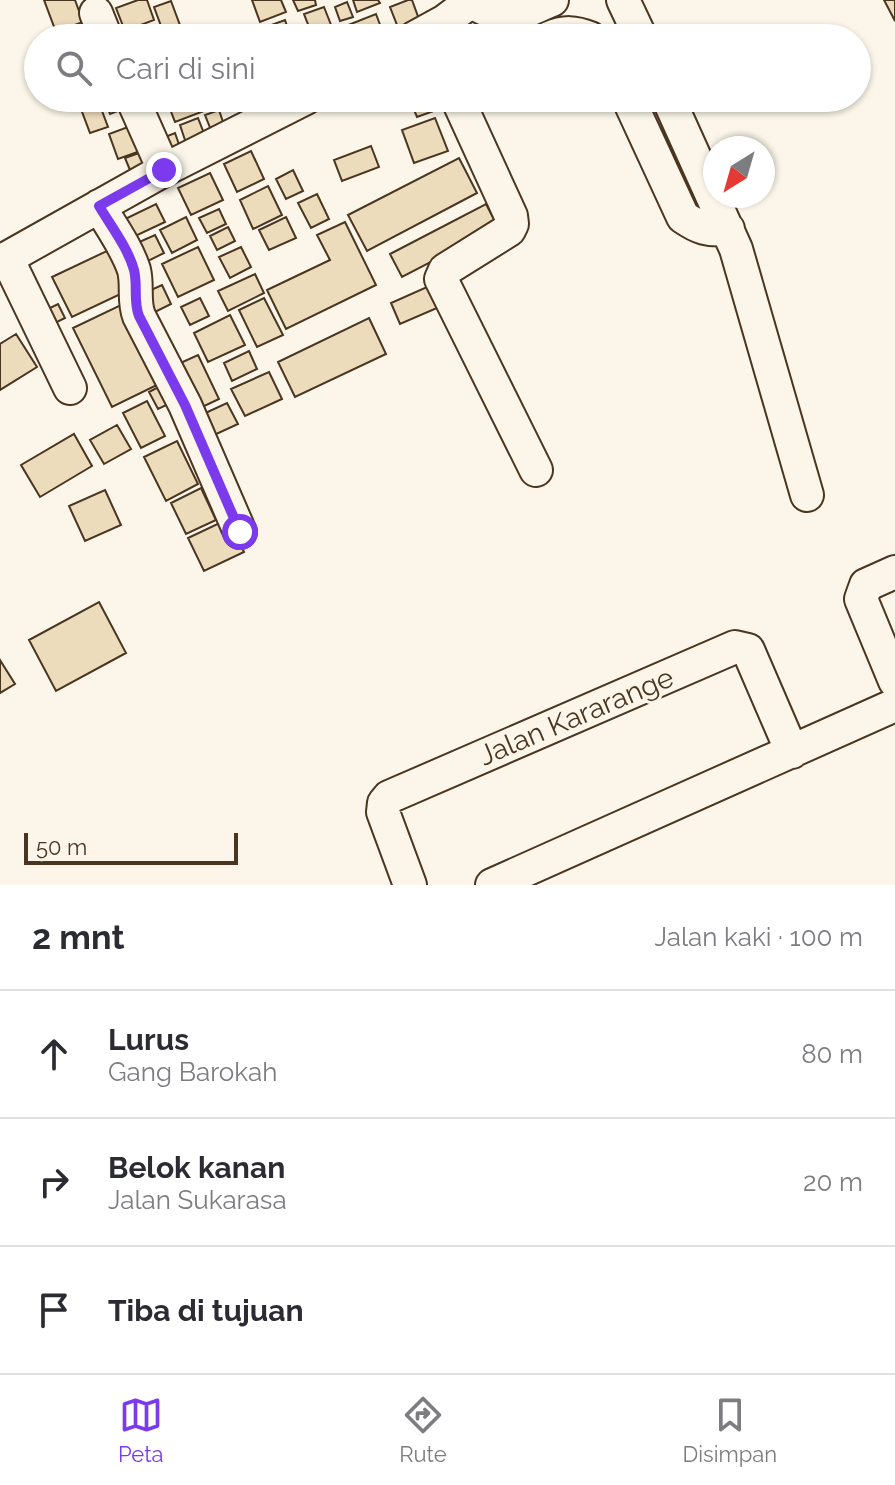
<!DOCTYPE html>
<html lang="id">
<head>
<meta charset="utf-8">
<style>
	body { margin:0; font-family:Raleway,sans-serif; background:#f7f7f7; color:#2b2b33 }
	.compass { position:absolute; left:703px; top:136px; width:72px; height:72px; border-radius:50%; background:#fff; box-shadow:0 2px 6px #0004; rotate:217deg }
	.scale { position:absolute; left:24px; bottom:20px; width:214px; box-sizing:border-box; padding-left:8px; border:4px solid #4a3520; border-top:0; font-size:22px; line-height:28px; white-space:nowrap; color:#4a3520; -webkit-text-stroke:6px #fbf6e9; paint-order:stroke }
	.stop { position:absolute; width:24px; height:24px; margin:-18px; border:6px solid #7c3aed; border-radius:50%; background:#fff }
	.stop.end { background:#7c3aed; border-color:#fff; box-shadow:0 2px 8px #0008 }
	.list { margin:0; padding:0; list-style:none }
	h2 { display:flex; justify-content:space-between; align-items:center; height:104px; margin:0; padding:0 32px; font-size:34px }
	h2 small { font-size:26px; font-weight:400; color:#7c7c81 }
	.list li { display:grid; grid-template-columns:52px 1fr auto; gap:24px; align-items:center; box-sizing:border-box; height:128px; padding:0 32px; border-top:2px solid #e1e1e2 }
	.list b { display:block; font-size:30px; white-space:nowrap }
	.list p { margin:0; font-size:26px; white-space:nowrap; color:#7c7c81 }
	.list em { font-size:26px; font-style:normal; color:#7c7c81 }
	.icon { flex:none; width:44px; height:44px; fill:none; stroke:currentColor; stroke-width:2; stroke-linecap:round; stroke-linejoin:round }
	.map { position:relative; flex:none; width:895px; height:885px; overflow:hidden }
	.search { position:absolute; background:#fff; box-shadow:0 2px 6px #0004; left:24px; right:24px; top:24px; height:88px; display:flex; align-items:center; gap:20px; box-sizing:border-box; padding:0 28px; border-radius:44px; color:#7c7c81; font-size:30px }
	.sheet { height:488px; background:#fff }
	nav { display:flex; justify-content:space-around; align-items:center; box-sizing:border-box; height:112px; border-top:2px solid #e1e1e2; background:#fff; font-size:22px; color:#7c7c81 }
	nav a { display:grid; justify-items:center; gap:4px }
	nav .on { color:#7c3aed }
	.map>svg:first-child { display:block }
	.building { fill:#ecdcbc; stroke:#4a3520; stroke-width:2 }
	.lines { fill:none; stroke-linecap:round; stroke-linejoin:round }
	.minor-casing { stroke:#4a3520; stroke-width:36 }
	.minor { stroke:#fbf6e9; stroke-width:32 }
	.route { stroke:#7c3aed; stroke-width:10 }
	.labels { text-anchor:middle; stroke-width:6; stroke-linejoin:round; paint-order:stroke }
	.street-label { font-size:28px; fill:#4a3520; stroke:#fbf6e9 }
</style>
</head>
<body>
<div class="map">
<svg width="895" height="885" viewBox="0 0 895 885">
	<rect width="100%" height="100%" fill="#fbf6e9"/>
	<!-- building -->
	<path class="building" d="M44,0H75L83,22L56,32Z
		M138,0H147L154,20L125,31L116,8Z
		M252,0H281L286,12L260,22Z
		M293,0H315L316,5L298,11Z
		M353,0H378L380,3L357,12Z
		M408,0H412L420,22L399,30L390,7Z
		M884,0H895V21Z
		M171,1L181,28L164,34L154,7Z
		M347,2L353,17L340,21L335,7Z
		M324,7L333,30L313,37L304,14Z
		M376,14L385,38H347L343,27Z
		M285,20L291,38H263L260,29Z
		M95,21L102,38H58L57,35Z
		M152,28L155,38H130L129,36Z
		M232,30L235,38H209Z
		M104,98H128L131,106L110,114Z
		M176,98H199L204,111L175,122L167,101Z
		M228,98H256L231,107Z
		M409,98H442L445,107L417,117Z
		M99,103L108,127L90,133L81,109Z
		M219,110L224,125L211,130L205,115Z
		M198,118L205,136L186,143L180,125Z
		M435,118L448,151L414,163L402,130Z
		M136,124L146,149L118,159L109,134Z
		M175,133L181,150L166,155L160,139Z
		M371,146L379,167L342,181L334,160Z
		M150,149L156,167L132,175L125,158Z
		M251,151L264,179L237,192L224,164Z
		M459,158L477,193L367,251L348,215Z
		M293,170L303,191L286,199L276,179Z
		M210,173L223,200L191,215L178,188Z
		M268,186L282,215L253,229L240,200Z
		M317,194L329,219L311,228L298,203Z
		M156,204L165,222L129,239L121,221Z
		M486,204L498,227L402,277L390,254Z
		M219,209L226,224L207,233L199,218Z
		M186,217L197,240L172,253L160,230Z
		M286,217L296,238L269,250L259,230Z
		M345,222L376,285L286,329L267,290L330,260L317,235Z
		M228,227L235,241L217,250L210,236Z
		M155,235L164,253L146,262L137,243Z
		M198,247L214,280L178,297L162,264Z
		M241,247L251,267L230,278L219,257Z
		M109,250L129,290L72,317L52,277Z
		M255,274L264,293L228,311L218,291Z
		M162,285L171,304L151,314L142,294Z
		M427,287L437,308L400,324L391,303Z
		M200,298L209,316L190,325L181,307Z
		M264,298L283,335L257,347L239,310Z
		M58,304L65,318L55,323L48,309Z
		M123,304L161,383L112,407L73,328Z
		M230,315L245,345L208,362L194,333Z
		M369,318L386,354L295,397L278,362Z
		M16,334L37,367L0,390V344Z
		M249,351L257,369L232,381L224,363Z
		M198,355L219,399L198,409L176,365Z
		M269,372L282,399L245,416L231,389Z
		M166,383L175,401L158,409L149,392Z
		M147,401L165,436L141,448L123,413Z
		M227,403L238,424L212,436L201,415Z
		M117,425L131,449L104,464L90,440Z
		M74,434L92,466L40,497L21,465Z
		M177,441L198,484L166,501L144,457Z
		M201,488L216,520L186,534L171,503Z
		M105,490L121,525L85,541L69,506Z
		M228,519L244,552L204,571L188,538Z
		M99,602L126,653L56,691L29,640Z
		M0,660L15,684L0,693Z"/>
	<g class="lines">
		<defs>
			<path id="minor" d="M623,0L641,38
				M472,2C509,25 515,15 552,0
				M96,13L106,38
				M414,38L445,21L473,0
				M549,38C565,31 575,32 590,38
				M132,98L164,170
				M457,98L511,216L512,224L509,230L445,270L441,279L536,470
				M628,98L683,217C699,228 708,231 728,229
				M668,98L736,249L807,495
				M99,206C111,226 127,248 134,270C138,286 133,301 139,316L185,405L240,532
				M7,258L70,388
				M0,262L164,170L306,98
				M895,572L866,585L861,599L895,681
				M410,885L383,812L384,803L389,797L735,647L748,650L792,752
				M492,885L895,705"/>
		</defs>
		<!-- minor casing -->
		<use href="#minor" class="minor-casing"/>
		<!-- minor -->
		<use href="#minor" class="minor"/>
	</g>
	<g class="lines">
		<!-- route -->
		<path class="route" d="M164,170L99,206C111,226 128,248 134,270C138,286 133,301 139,316L185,405L240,532"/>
	</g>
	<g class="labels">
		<!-- street labels -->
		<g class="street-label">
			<text transform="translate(576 716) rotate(-23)" y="10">Jalan Kararange</text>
		</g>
	</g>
</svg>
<svg class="compass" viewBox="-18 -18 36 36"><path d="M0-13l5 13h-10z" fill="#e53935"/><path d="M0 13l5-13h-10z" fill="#7c7c81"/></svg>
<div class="scale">50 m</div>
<div class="stop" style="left:240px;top:532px"></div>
<div class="stop end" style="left:164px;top:170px"></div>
<div class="search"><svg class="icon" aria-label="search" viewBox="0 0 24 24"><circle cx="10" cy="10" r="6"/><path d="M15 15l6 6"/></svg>Cari di sini</div>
</div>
<section class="sheet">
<h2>2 mnt<small>Jalan kaki · 100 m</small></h2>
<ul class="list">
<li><svg class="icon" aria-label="ahead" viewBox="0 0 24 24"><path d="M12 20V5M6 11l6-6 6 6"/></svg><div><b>Lurus</b><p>Gang Barokah</p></div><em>80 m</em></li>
<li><svg class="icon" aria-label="right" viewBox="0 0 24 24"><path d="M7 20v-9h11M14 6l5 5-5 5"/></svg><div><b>Belok kanan</b><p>Jalan Sukarasa</p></div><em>20 m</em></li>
<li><svg class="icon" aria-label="arrive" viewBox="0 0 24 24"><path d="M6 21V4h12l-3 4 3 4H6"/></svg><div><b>Tiba di tujuan</b></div></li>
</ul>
</section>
<nav>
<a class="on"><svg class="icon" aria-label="map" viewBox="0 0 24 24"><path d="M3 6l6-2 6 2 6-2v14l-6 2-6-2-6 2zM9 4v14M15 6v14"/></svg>Peta</a>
<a><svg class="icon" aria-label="directions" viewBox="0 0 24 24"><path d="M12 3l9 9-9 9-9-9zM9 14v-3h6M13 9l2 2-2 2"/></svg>Rute</a>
<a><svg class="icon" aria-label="saved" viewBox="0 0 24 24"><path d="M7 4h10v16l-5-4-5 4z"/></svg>Disimpan</a>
</nav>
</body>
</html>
